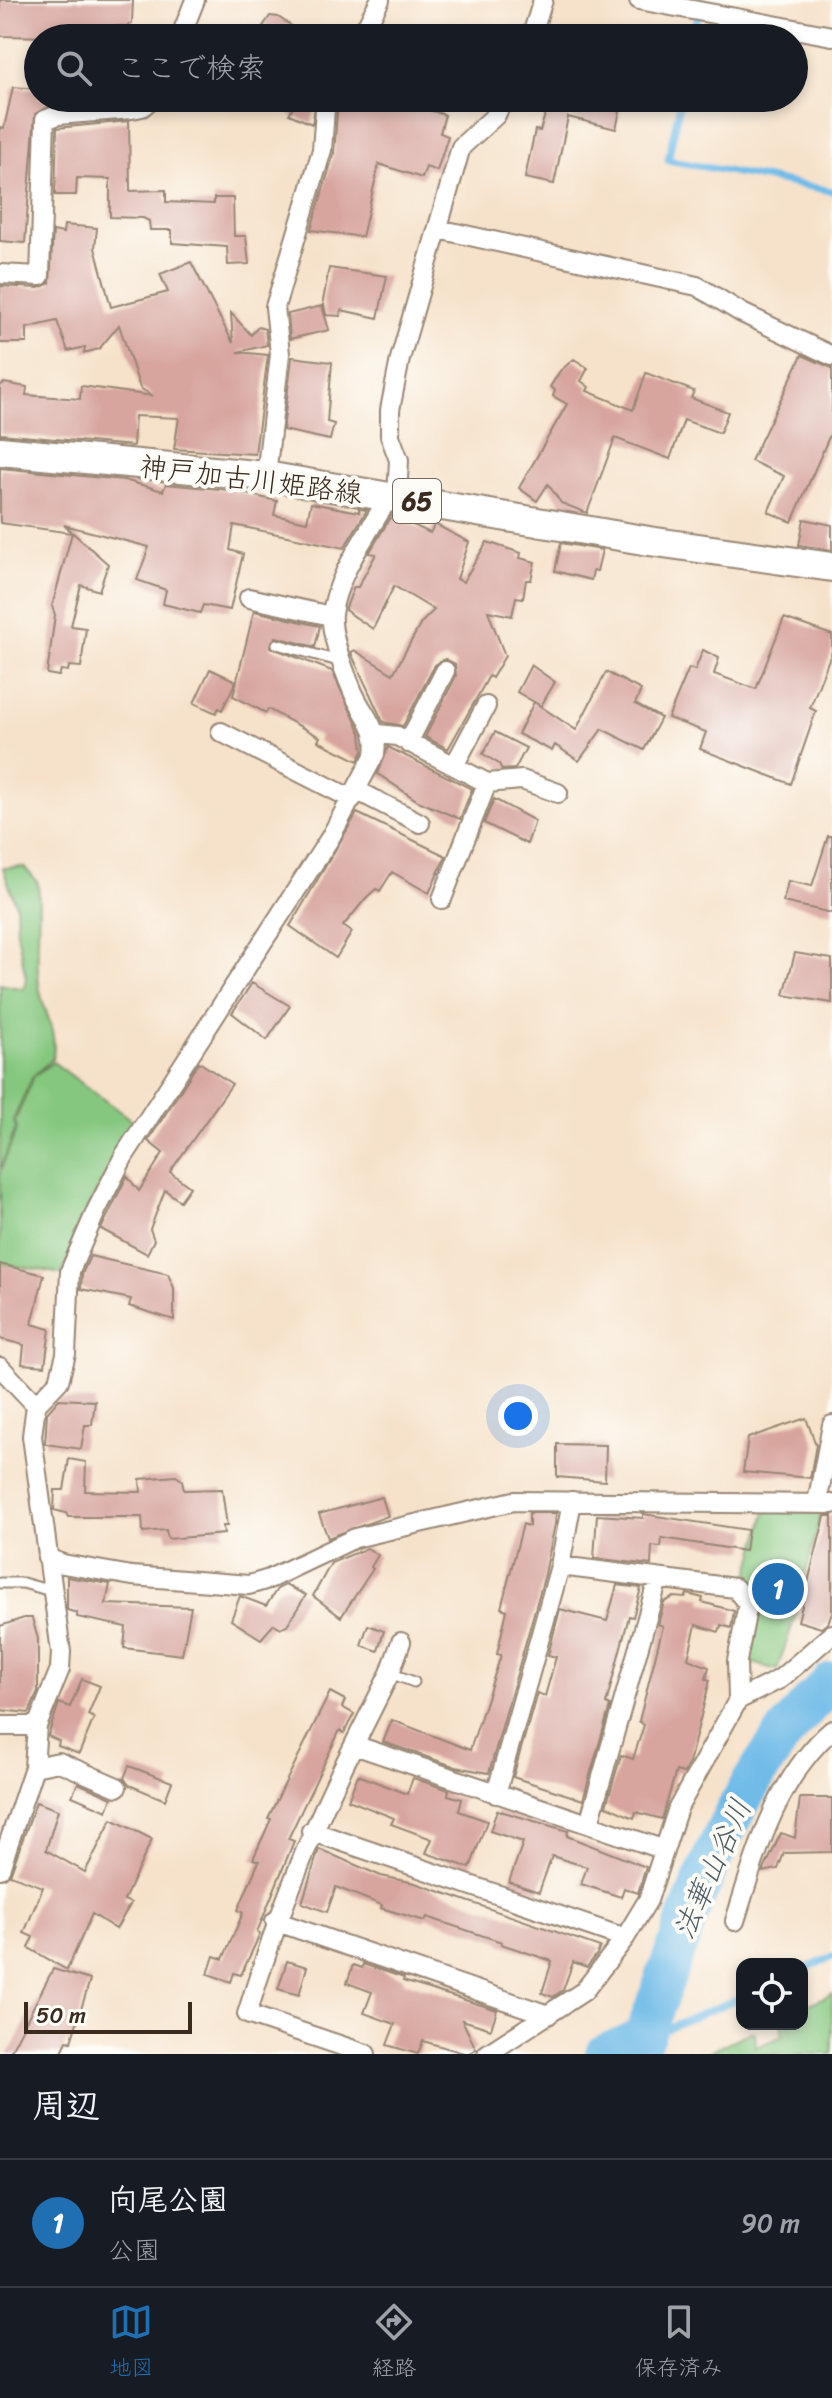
<!DOCTYPE html>
<html lang="ja">
<head>
<meta charset="utf-8">
<style>
	body { margin:0; font-family:Sriracha,"Klee One",sans-serif; background:#242831; color:#f1f3f6 }
	.controls { position:absolute; right:24px; bottom:24px; display:grid; overflow:hidden; border-radius:16px; box-shadow:0 4px 12px #0003 }
	.controls button { width:72px; height:72px; display:grid; place-items:center; padding:0; border:0; border-bottom:2px solid #363941; background:#171b24; color:#f1f3f6; font:40px sans-serif }
	.scale { position:absolute; left:24px; bottom:20px; width:168px; box-sizing:border-box; padding-left:8px; border:4px solid #3b2a1e; border-top:0; font-size:22px; line-height:28px; white-space:nowrap; color:#3b2a1e; -webkit-text-stroke:6px #fdfcf7; paint-order:stroke }
	.you { position:absolute; left:518px; top:1416px; width:28px; height:28px; margin:-20px; border:6px solid #fff; border-radius:50%; background:#1a73e8; box-shadow:0 0 0 12px #1a73e833 }
	.badge { display:grid; place-items:center; width:52px; height:52px; border-radius:50%; background:#1f6fb2; color:#fff; font-size:26px; font-weight:700 }
	.pin { position:absolute; translate:-50% -50%; border:4px solid #fff; box-shadow:0 2px 8px #0006 }
	.list { margin:0; padding:0; list-style:none }
	h2 { display:flex; justify-content:space-between; align-items:center; height:104px; margin:0; padding:0 32px; font-size:34px }
	h2 small { font-size:26px; font-weight:400; color:#9ea1a6 }
	.list li { display:grid; grid-template-columns:52px 1fr auto; gap:24px; align-items:center; box-sizing:border-box; height:128px; padding:0 32px; border-top:2px solid #363941 }
	.list b { display:block; font-size:30px; white-space:nowrap }
	.list p { margin:0; font-size:26px; white-space:nowrap; color:#9ea1a6 }
	.list em { font-size:26px; font-style:normal; color:#9ea1a6 }
	.icon { flex:none; width:44px; height:44px; fill:none; stroke:currentColor; stroke-width:2; stroke-linecap:round; stroke-linejoin:round }
	.map { position:relative; flex:none; width:832px; height:2054px; overflow:hidden }
	.search { position:absolute; background:#171b24; box-shadow:0 4px 12px #0003; left:24px; right:24px; top:24px; height:88px; display:flex; align-items:center; gap:20px; box-sizing:border-box; padding:0 28px; border-radius:44px; color:#9ea1a6; font-size:30px }
	.sheet { height:232px; background:#171b24 }
	nav { display:flex; justify-content:space-around; align-items:center; box-sizing:border-box; height:112px; border-top:2px solid #363941; background:#171b24; font-size:22px; color:#9ea1a6 }
	nav a { display:grid; justify-items:center; gap:4px }
	nav .on { color:#1f6fb2 }
	.map>svg:first-child { display:block }
	.green { fill:#85c77f; stroke:#60784e; stroke-width:2 }
	.lines { fill:none; stroke-linecap:round; stroke-linejoin:round }
	.stream { stroke:#6fbbe8; stroke-width:7 }
	.river { stroke:#6fbbe8; stroke-width:40 }
	.building { fill:#d7a49e }
	.service-casing { stroke:#988674; stroke-width:13 }
	.minor-casing { stroke:#988674; stroke-width:22 }
	.primary-casing { stroke:#988674; stroke-width:32 }
	.service { stroke:#fff; stroke-width:9 }
	.minor { stroke:#fff; stroke-width:18 }
	.primary { stroke:#fff; stroke-width:28 }
	.labels { text-anchor:middle; stroke-width:8; stroke-linejoin:round; paint-order:stroke }
	.shield { fill:#fdfcf7; stroke:#75695f; stroke-width:2 }
	.shield-label { font-size:26px; font-weight:bold; fill:#3b2a1e }
	.street-label { font-size:28px; fill:#3b2a1e; stroke:#fdfcf7 }
	.water-label { font-size:30px; font-style:italic; fill:#4d5d65; stroke:#fdfcf7 }
</style>
</head>
<body>
<div class="map">
<svg width="832" height="2054" viewBox="0 0 832 2054">
	<rect width="100%" height="100%" fill="#fdfcf7"/>
	<filter id="ink" filterUnits="userSpaceOnUse"><feTurbulence type="fractalNoise" baseFrequency=".0125" numOctaves="2"/><feDisplacementMap in="SourceGraphic" scale="16" xChannelSelector="R" yChannelSelector="G"/><feConvolveMatrix kernelMatrix="1 2 1 2 8 2 1 2 1" color-interpolation-filters="sRGB"/></filter>
	<filter id="wash" filterUnits="userSpaceOnUse"><feTurbulence type="fractalNoise" baseFrequency=".006" numOctaves="4" result="noise"/><feDisplacementMap in="SourceGraphic" scale="32" xChannelSelector="R" yChannelSelector="G"/><feGaussianBlur stdDeviation="1.8" result="paint"/><feColorMatrix in="noise" values="0 0 0 0 0 0 0 0 0 0 0 0 0 0 0 0 0 1.4 0 .05"/><feComposite in="paint" operator="in"/></filter>
	<g filter="url(#wash)">
		<rect width="100%" height="100%" fill="#f6e2ca"/>
		<!-- green -->
		<path class="green" d="M24,867L38,883C41,917 35,951 39,985C43,1013 57,1026 53,1058L33,1076L13,1120L16,1128L0,1169V984L24,989L26,978L17,933L16,905L3,868Z
			M53,1062L134,1122L82,1219L62,1274L0,1263V1172L17,1128L15,1121L34,1076Z
			M766,1511L821,1513L795,1617L777,1670L746,1661L763,1603L748,1579Z
			M832,1994V2054H704L750,2032H755L756,2047L783,2036L781,2024H802V2007Z"/>
		<g class="lines">
			<!-- stream -->
			<path class="stream" d="M693,38L701,0
				M681,98L668,160L832,191
				M802,1970L832,1957
				M643,2038L742,1997"/>
			<!-- river -->
			<path class="river" d="M605,2054L643,2038C691,1912 729,1777 832,1682"/>
		</g>
		<g id="blocks">
			<!-- building -->
			<path class="building" d="M0,0H133L132,22L128,26H117V38L0,36Z
				M270,16L278,17L310,38H255Z
				M13,87L38,89V98H108L57,103L35,114L25,243L0,241V127L4,128Z
				M298,98H317L312,124L289,114Z
				M342,98H392L445,115L440,133L448,136L437,171L426,167L422,178L379,164L362,237L311,230L334,153L337,112Z
				M550,98H623L616,129L568,117L554,184L525,178L535,130L540,131Z
				M129,121L130,191L166,190V202L214,204V198H233L234,236H246L249,264L228,265L227,247L172,243V230H150L149,221L143,218L110,217V179L77,178L76,195H55L57,128Z
				M64,225L97,228L95,248L111,307L168,292L160,274L191,262L233,343L231,313L251,335L258,327L265,329L267,345L238,352L268,355L255,454L174,449L179,418L135,416L133,446L0,434V386L4,383L27,387L26,395L80,399L81,386L153,396L140,388L119,325L99,349L84,353L85,347L68,351L57,321L27,328V343H0V286L39,288L50,283L53,231L63,233Z
				M329,268L387,276L378,318L341,310L340,316L326,315L323,301Z
				M322,306L329,330L290,339L288,314Z
				M802,355L832,368V430L792,522L768,512L784,476L751,461Z
				M292,357L332,362L327,422L334,424L330,440L283,430Z
				M574,359L588,368L581,381L589,387L587,391L633,410L646,373L694,391L691,398L728,412L720,433L684,420L670,459L615,438L587,513L561,503L548,484L537,501L519,488L567,404L553,396L555,390L550,387L560,371Z
				M0,468L124,480L163,491L166,484L230,490L277,501L274,515L307,522L311,503L359,512V509L367,510L344,548L234,525L230,550L243,554L230,610L203,605L200,613L163,604L166,590L137,580L149,547L64,525L108,564L99,591L81,585L71,626L86,628L81,667L69,666L68,671L61,670L59,676L47,674L55,615L52,606L72,533L0,523Z
				M392,515L430,533L435,524L469,542L457,579L463,582L487,542L521,553L520,558L535,562L531,580H526L523,598L516,597L512,616L488,611L505,656L492,678L489,676L448,749L425,737L456,676L455,664L445,659L435,665L403,726L383,722L351,653L354,650L393,674L421,623L434,610L394,586L373,629L345,610L354,587H358L376,554L369,553Z
				M804,519L832,525V550L799,545Z
				M561,543L602,550L597,571H593L591,580L555,571Z
				M254,611L320,626L315,647L276,637L270,647L332,671L361,733L363,751L358,761L318,741L320,737L268,709L266,713L233,696Z
				M784,618L832,635V651L810,708L816,711L791,784L700,749L706,732L668,718L689,668L695,670L703,650L719,658L714,674L756,689Z
				M531,665L555,682L541,706L517,692Z
				M210,669L236,681L222,710L219,708L216,713L194,703Z
				M606,672L641,690L635,704L661,718L644,750L602,729L579,761L555,745L552,751L518,734L534,702L576,730Z
				M495,732L526,748L515,769L502,770L499,764L483,754Z
				M388,747L472,789L460,819L418,801L378,774Z
				M494,799L535,821L527,844L484,823Z
				M357,813L446,856L429,893L392,872L380,891L376,889L366,898L343,926L352,932L336,958L290,926Z
				M828,836H832V913L783,902L788,881L812,886Z
				M795,953L832,959V1003L784,995Z
				M252,983L290,1006L267,1040L232,1013Z
				M199,1062L232,1084L170,1172L190,1187L180,1201L165,1190L150,1229L154,1240L147,1254L101,1229L127,1176L139,1191L163,1153L148,1141Z
				M90,1256L168,1274L174,1288V1320L129,1306L131,1299L81,1289L82,1274Z
				M0,1264L44,1275L32,1324L50,1329L45,1366L22,1364L24,1345L0,1339Z
				M59,1399L95,1401L92,1425H85L81,1449L45,1444L47,1413Z
				M806,1418L816,1445L810,1478L743,1472L748,1438Z
				M557,1444L606,1445L605,1481L557,1477Z
				M69,1459L86,1462L85,1491L141,1492L140,1479L176,1476L182,1480L184,1490L222,1489L227,1526H223L224,1534L168,1539L166,1530L143,1532L142,1517H68L66,1513L54,1510L55,1490H64Z
				M382,1497L388,1516L328,1538L319,1514Z
				M529,1513H556L555,1524L545,1574L489,1773L456,1767L383,1742L392,1720L470,1750L501,1655L497,1654L507,1610L501,1608L523,1524L529,1526Z
				M643,1514L748,1530L745,1551L662,1538L661,1547L652,1546L651,1565L594,1558L597,1515L643,1518Z
				M825,1516H832V1612L828,1623L821,1628L798,1621Z
				M367,1548L378,1555L371,1567L373,1569L341,1617L313,1596L331,1563Z
				M67,1577L110,1584L106,1604L191,1607L182,1655L124,1648L126,1627L77,1617V1613L67,1610Z
				M285,1585L306,1595L287,1625L281,1628L274,1624L261,1639L231,1620L240,1596L266,1606L277,1589Z
				M617,1585L641,1588L633,1617L629,1616L606,1704L610,1706L583,1800L513,1777L537,1693L545,1696L556,1657L548,1655L560,1609L607,1621Z
				M687,1594L703,1598L702,1602L734,1611L731,1628L721,1625L719,1632L696,1625L688,1659L709,1667L706,1679L710,1680L689,1763L684,1773L676,1771L662,1819L636,1812L634,1818L606,1806L621,1755L633,1759L644,1725L639,1721L663,1626L658,1624L664,1602L674,1597L685,1598Z
				M24,1618H32L38,1639V1692L29,1713L0,1710V1626Z
				M368,1625L384,1631L378,1651L361,1645Z
				M82,1679L100,1686L88,1715L94,1718L79,1754L58,1746L59,1741L48,1736L59,1703L70,1707Z
				M330,1692L345,1700L342,1707L354,1714L344,1733L340,1730L288,1839L294,1841L257,1932L260,1934L241,1975L234,1973L231,1982L208,1974L214,1956L223,1959L243,1913L238,1910L259,1861L253,1859L271,1819L268,1818Z
				M129,1766L172,1782L165,1800L129,1785L124,1778Z
				M358,1775L407,1794L413,1778L449,1790L448,1795L462,1799L459,1811L487,1821L470,1868L426,1853L432,1839L391,1824L394,1818L348,1800Z
				M78,1783L112,1798L107,1811L72,1796Z
				M800,1798H832V1852L784,1853L778,1869L763,1872L781,1833L795,1838Z
				M36,1802L58,1810L46,1850L85,1872L112,1819L152,1839L124,1900L131,1903L116,1929L92,1914L67,1970L29,1948L33,1937L24,1933L43,1887L10,1875Z
				M497,1810L568,1831L567,1836L646,1867L638,1893L624,1888L621,1897L581,1884L587,1867L552,1856L539,1892L509,1882L523,1842L490,1831Z
				M319,1849L381,1876L415,1883L600,1947L597,1954L587,1967L573,1962L563,1990L553,1997L542,1993L552,1961L501,1944L502,1942L427,1917L425,1921L381,1908L382,1905L336,1887L327,1912L302,1903Z
				M287,1961L307,1967L299,1995L278,1989Z
				M363,1964L404,1978L403,1981L497,2010L491,2029L462,2020L476,2049L467,2054L423,2041L418,2054L387,2045L395,2024L364,2013L372,1992L347,1983L353,1965L362,1968Z
				M53,1969L90,1980L71,2042L67,2041L61,2054H9Z"/>
		</g>
	</g>
	<g filter="url(#ink)">
		<use href="#blocks" fill-opacity="0" stroke="#988674" stroke-width="2"/>
		<g class="lines">
			<defs>
				<path id="service" d="M277,644L342,662
					M0,1583H23L51,1591
					M390,1673L414,1682"/>
				<path id="minor" d="M639,0L832,36
					M180,38L195,0
					M360,38L380,0
					M531,38L543,0
					M438,229L697,286L742,313L832,356
					M0,274L40,276L45,120L58,115L132,109L142,107L152,98
					M266,476L280,354L275,307L322,150L325,109L330,98
					M397,497L399,460L390,436V410L400,359L461,147L496,115L504,98
					M249,598L331,616
					M221,732L352,799
					M378,734L397,736L487,783L522,780L558,793
					M408,743L445,671
					M454,766L486,706
					M356,790L420,823
					M442,899L487,783
					M0,1367L36,1405
					M817,1503L832,1425
					M47,1558L63,1564L132,1576L249,1585L269,1579L355,1538L514,1501L832,1504
					M560,1566L735,1588L748,1604L737,1661L738,1700
					M0,1726H37
					M354,1745L390,1673L401,1642
					M34,1767L59,1762L117,1787
					M496,1794L560,1566L572,1501
					M589,1823L658,1579
					M311,1831L625,1938
					M0,1869L34,1767L37,1726L60,1669L61,1652L32,1436L36,1405L59,1381L66,1354L70,1271L97,1209L124,1156L330,838L375,754C379,726 364,717 353,692C345,673 330,634 332,614C337,573 370,532 389,496
					M275,1921L548,2015
					M735,1921C756,1854 776,1778 832,1730
					M366,2054L247,2014C276,1920 310,1832 354,1745L662,1849
					M487,2054L584,1991L625,1938L648,1900L678,1808L738,1700L780,1679L832,1634"/>
				<path id="primary" d="M0,451L266,476L649,541L832,567"/>
			</defs>
			<!-- service casing -->
			<use href="#service" class="service-casing"/>
			<!-- minor casing -->
			<use href="#minor" class="minor-casing"/>
			<!-- primary casing -->
			<use href="#primary" class="primary-casing"/>
			<!-- service -->
			<use href="#service" class="service"/>
			<!-- minor -->
			<use href="#minor" class="minor"/>
			<!-- primary -->
			<use href="#primary" class="primary"/>
		</g>
	</g>
	<g class="labels">
		<!-- shield labels -->
		<rect class="shield" x="393" y="479" width="48" height="44" rx="6"/>
		<g class="shield-label">
			<text x="417" y="510">65</text>
		</g>
		<!-- street labels -->
		<g class="street-label">
			<text transform="translate(251 479) rotate(7)" y="10">神戸加古川姫路線</text>
		</g>
		<!-- water labels -->
		<g class="water-label">
			<text transform="translate(712 1869) rotate(-66)" y="10">法華山谷川</text>
		</g>
	</g>
</svg>
<div class="controls">
<button><svg class="icon" aria-label="locate" viewBox="0 0 24 24"><circle cx="12" cy="12" r="6"/><path d="M12 2v4M12 18v4M2 12h4M18 12h4"/></svg></button>
</div>
<div class="scale">50 m</div>
<div class="you"></div>
<div class="pin badge" style="left:778px;top:1589px">1</div>
<div class="search"><svg class="icon" aria-label="search" viewBox="0 0 24 24"><circle cx="10" cy="10" r="6"/><path d="M15 15l6 6"/></svg>ここで検索</div>
</div>
<section class="sheet">
<h2>周辺<small></small></h2>
<ul class="list">
<li><span class="badge">1</span><div><b>向尾公園</b><p>公園</p></div><em>90 m</em></li>
</ul>
</section>
<nav>
<a class="on"><svg class="icon" aria-label="map" viewBox="0 0 24 24"><path d="M3 6l6-2 6 2 6-2v14l-6 2-6-2-6 2zM9 4v14M15 6v14"/></svg>地図</a>
<a><svg class="icon" aria-label="directions" viewBox="0 0 24 24"><path d="M12 3l9 9-9 9-9-9zM9 14v-3h6M13 9l2 2-2 2"/></svg>経路</a>
<a><svg class="icon" aria-label="saved" viewBox="0 0 24 24"><path d="M7 4h10v16l-5-4-5 4z"/></svg>保存済み</a>
</nav>
</body>
</html>
